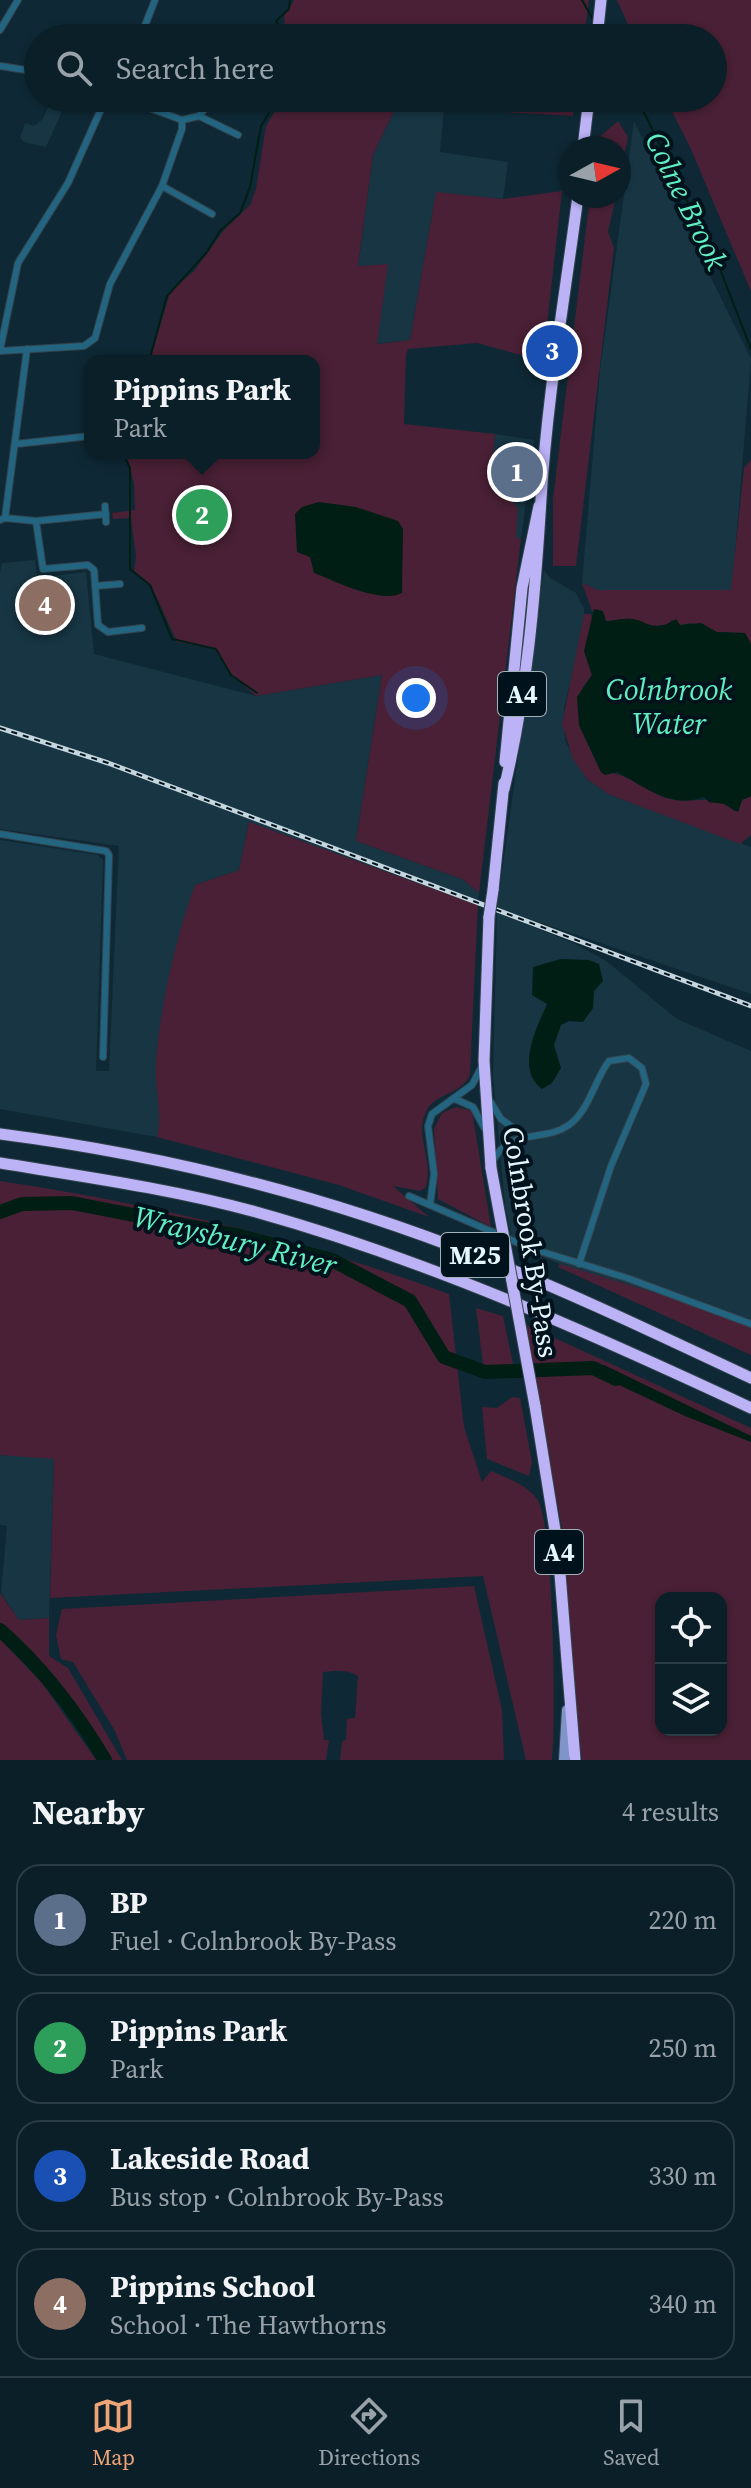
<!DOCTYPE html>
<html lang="en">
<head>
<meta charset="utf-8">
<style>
	body { margin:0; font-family:"Source Serif 4",serif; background:#182c34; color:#f1f3f6 }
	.controls { position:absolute; right:24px; bottom:24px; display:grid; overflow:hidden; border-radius:16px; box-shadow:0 2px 6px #0004 }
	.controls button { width:72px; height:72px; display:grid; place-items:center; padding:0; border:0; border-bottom:2px solid #2a3d45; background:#0a1f28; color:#f1f3f6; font:40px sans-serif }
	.compass { position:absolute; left:559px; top:136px; width:72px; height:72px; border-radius:50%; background:#0a1f28; box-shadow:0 2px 6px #0004; rotate:82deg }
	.you { position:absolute; left:416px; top:698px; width:28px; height:28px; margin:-20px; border:6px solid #fff; border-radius:50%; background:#1a73e8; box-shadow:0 0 0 12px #1a73e833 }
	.badge { display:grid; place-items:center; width:52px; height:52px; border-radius:50%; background:#efa378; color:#fff; font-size:26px; font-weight:700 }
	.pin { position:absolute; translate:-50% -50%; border:4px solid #fff; box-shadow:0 2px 8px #0006 }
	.popup { position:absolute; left:84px; top:355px; width:236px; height:104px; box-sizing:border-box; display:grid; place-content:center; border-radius:16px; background:#0a1f28; filter:drop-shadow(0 2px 6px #0005); font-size:26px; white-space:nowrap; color:#99a2a8 }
	.popup b { font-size:30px; color:#f1f3f6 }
	.popup::after { content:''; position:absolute; left:50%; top:100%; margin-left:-16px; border:16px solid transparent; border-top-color:#0a1f28 }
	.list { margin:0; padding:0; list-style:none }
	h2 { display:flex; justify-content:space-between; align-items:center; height:104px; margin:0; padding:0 32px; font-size:34px }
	h2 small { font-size:26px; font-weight:400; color:#99a2a8 }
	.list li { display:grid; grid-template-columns:52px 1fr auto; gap:24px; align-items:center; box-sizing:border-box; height:112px; margin:0 16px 16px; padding:0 16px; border:2px solid #2a3d45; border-radius:24px }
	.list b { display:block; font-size:30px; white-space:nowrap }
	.list p { margin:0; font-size:26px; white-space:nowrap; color:#99a2a8 }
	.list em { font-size:26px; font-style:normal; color:#99a2a8 }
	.icon { flex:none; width:44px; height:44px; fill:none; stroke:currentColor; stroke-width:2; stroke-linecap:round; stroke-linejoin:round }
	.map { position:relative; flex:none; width:751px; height:1760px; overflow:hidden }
	.search { position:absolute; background:#0a1f28; box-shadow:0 2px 6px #0004; left:24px; right:24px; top:24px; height:88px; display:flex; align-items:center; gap:20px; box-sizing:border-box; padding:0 28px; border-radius:44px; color:#99a2a8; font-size:30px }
	.sheet { height:616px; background:#0a1f28 }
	nav { display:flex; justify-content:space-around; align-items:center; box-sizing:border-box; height:112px; border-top:2px solid #2a3d45; background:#0a1f28; font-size:22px; color:#99a2a8 }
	nav a { display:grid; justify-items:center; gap:4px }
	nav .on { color:#efa378 }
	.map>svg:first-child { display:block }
	.built { fill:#173543 }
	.green { fill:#492035; fill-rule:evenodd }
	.water { fill:#001e14 }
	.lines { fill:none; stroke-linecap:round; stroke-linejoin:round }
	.stream { stroke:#001e14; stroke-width:2 }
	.river { stroke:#001e14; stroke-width:14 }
	.street-casing { stroke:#33444e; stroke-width:8 }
	.primary-casing { stroke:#33444e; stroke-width:12 }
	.highway-casing { stroke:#33444e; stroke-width:13 }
	.street { stroke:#236581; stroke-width:6 }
	.primary { stroke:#7f94c8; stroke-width:10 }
	.highway { stroke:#bcb3f7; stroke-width:11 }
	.rail-casing { stroke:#c4d5de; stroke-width:5 }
	.rail { stroke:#00121c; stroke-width:2; stroke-dasharray:6; stroke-linecap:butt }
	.highway-bridge-casing { stroke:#33444e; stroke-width:13; stroke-linecap:butt }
	.highway-bridge { stroke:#bcb3f7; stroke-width:11 }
	.labels { text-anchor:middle; stroke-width:8; stroke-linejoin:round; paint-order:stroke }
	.shield { fill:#00121c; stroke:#a2b2bb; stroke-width:2 }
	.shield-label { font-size:26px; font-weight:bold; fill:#e7f7ff }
	.street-label { font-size:28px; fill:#e7f7ff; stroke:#00121c }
	.water-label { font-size:30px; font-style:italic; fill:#62eec3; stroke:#00121c }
</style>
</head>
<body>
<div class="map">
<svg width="751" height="1760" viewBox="0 0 751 1760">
	<rect width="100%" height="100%" fill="#0e2935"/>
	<!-- built -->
	<path class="built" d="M52,98H68L46,147L24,142L20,138L25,123L34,126L43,119Z
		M400,98H445L440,152L508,162L503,199L436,193L410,340L376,344L387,265L358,267L373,155Z
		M634,121L751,359L732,590H598L582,583L600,371Z
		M495,434L534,440L521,539L516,538L490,485Z
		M35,560L37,578L86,572L94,654L256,696L382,675L356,841L462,879L479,893L478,905L249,822L239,870L195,885L156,1065L161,1120L157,1137L0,1109V840L98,855L103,860L96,1071H109L119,846L0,829V572L2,563Z
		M544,570L550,578L576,593L584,609L585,623L564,708L565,741L587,779L608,794L751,847V994L497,908Z
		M497,912L573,943L605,960L677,1019L751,1051V1329L662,1295L581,1273L513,1244L505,1205L493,1077Z
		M0,1455L54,1458L49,1618L19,1620L1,1593L7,1526L0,1525Z"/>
	<!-- green -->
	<path class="green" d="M294,0H589L584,38H286L284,16Z
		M617,0H751V291L690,147L665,98H713V38H634Z
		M283,98H400L373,155L358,266L388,264L377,344L410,340L436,192L503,199L562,191L543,361L477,343L408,349L406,355L404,424L495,434L491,485L502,487L518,509L516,537L521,539L479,893L462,879L356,841L382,675L256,696L233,676L214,649L177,642L151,585L134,572L136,556L131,518L113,519L112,513L135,510L134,483L125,453H314V361H150L170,292L194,271L224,230L250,205L256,189L266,126Z
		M494,98H575L573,116L504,112Z
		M618,121L628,137L619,180V148H595L596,140Z
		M590,196H616L608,232L614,248L576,566H553V499Z
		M751,460V644L745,633L717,632L691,623L680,625L672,620L668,625L650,626L624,619L606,621L592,611L582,583L598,590H731L744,468Z
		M584,614H591L592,620L585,655L592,675L583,687L579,725L601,772C628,771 645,793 670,799C694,805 715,792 734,811L739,810L742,800L751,796V835L740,844L608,794L587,779L573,759L562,724Z
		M249,822L478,905L470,1074C462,1096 434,1091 425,1114C415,1137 435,1164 425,1188L420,1191L393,1186L429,1217L339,1185L157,1137C163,1111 154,1088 156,1062C160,1008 176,936 195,885L239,870Z
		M456,1107L472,1111L491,1227L438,1199L434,1129L442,1113Z
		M0,1181C154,1204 303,1240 449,1294L464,1427L482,1482L491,1471C507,1478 526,1484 537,1499C554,1522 556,1723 552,1760H526L483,1576L50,1598L54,1459L0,1455Z
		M560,1264L662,1295L747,1326L751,1329V1355L558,1267Z
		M476,1308L503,1316L514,1369L504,1371L483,1364Z
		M524,1324L751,1428V1760H582L575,1715L564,1539ZM661,1598H721V1730H661Z
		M512,1397L520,1398L532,1462L529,1476L487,1459L482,1407L497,1408Z
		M474,1586L502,1710L504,1760H340L342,1741L346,1740L347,1719L355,1718L358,1676C348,1669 334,1671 323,1672L321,1713L324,1740H329L326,1760H127L115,1731L73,1662L61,1659L56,1635L62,1609Z
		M0,1593L19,1620L49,1618V1656L68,1668L122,1760H112L76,1705L0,1622Z
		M0,1639L42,1683L96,1760H0Z"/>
	<!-- water -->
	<path class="water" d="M319,502L356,507L398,521L403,529L402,593C380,604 335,581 314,573L310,557L297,552L295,514L302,507Z
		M594,609L603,611L606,621C613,622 618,619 625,619C646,616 649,636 676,619L680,625L701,623L717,632L745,633L751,644V796L742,800L738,812L724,804L709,802L704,797C670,809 646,787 617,772L605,775L601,772L579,725L577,697L592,675L584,651Z
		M561,959L589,960L599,964L603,981L594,991L593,1008L583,1022L569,1021L561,1025L554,1045L561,1068L552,1083L542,1089C515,1069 537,1027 547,1004L532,995L533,967Z
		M604,1365L751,1436V1442L685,1416L600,1376Z"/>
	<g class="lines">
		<!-- stream -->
		<path class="stream" d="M582,0L595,23
			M285,38L276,21L289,9L290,0
			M637,98L718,264L751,349
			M149,361L167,296L207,252L220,231L240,213L250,187L261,126L278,98
			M123,453L130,468V569L150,585L172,639L216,649L231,675L257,693"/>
		<!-- river -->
		<path class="river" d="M0,1212L22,1204L72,1203L236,1235L332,1260L410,1301L444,1357L485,1372L593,1368L616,1379
			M0,1630C41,1666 77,1713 105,1760"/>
		<defs>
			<path id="street" d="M0,30L18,0
				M140,38L155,0
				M242,38L245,32
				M0,66L38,72
				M199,116L213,98
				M182,120L199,116L238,135
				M162,186L212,214
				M0,350L18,263L68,183L106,98
				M0,351L84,346L95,338L110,284L162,186L182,129V120L123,98
				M16,444L90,436
				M105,506L106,522
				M5,518L36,521L106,514
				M0,520L5,518L27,349
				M36,521L43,569L88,565L94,570L98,625L108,632L142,628
				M95,586L120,584
				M0,834L106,851L109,855L103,1057
				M455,1099L473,1107L485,1129
				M489,1099L501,1119L524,1135
				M493,1161C510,1127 543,1143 569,1125C589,1111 595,1079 609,1061L629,1058L642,1068L646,1084L611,1166L579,1264
				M409,1196L530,1248L627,1278L751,1324
				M430,1205L434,1174L428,1126L432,1114L472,1085L481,1068"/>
			<path id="primary" d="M564,1760L567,1710"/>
			<path id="highway" d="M597,38L601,0
				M583,148L589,98
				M505,762L522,588L539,506
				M504,789C527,694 535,597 541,499C547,398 565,296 578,196
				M493,890L504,783
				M489,917L484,1061L491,1168
				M0,1134C164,1155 326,1196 480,1257C572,1293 661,1336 751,1378
				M0,1163C86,1177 172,1189 256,1212C428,1260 590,1333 751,1408
				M535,1406L558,1549L575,1760"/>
		</defs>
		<!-- street casing -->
		<use href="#street" class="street-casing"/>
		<!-- primary casing -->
		<use href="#primary" class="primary-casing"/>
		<!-- highway casing -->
		<use href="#highway" class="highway-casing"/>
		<!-- street -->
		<use href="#street" class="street"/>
		<!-- primary -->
		<use href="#primary" class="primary"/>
		<!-- highway -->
		<use href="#highway" class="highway"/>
		<defs>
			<path id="rail" d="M0,728L108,763L751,1006"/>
		</defs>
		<!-- rail casing -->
		<use href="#rail" class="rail-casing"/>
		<!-- rail -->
		<use href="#rail" class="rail"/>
		<defs>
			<path id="highway-bridge" d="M489,917L493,890
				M491,1168L535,1406"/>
		</defs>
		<!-- highway-bridge casing -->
		<use href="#highway-bridge" class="highway-bridge-casing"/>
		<!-- highway-bridge -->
		<use href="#highway-bridge" class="highway-bridge"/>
	</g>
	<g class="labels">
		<!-- shield labels -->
		<g class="shield">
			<rect x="498" y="672" width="48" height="44" rx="6"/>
			<rect x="441" y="1233" width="68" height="44" rx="6"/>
			<rect x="535" y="1530" width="48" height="44" rx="6"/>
		</g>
		<g class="shield-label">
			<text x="522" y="703">A4</text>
			<text x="475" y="1264">M25</text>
			<text x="559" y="1561">A4</text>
		</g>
		<!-- street labels -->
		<g class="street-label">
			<text transform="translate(531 1242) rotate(81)" y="10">Colnbrook By-Pass</text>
		</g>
		<!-- water labels -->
		<g class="water-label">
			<text transform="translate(686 201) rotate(64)" y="10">Colne Brook</text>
			<text x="669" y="700">Colnbrook<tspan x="669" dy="34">Water</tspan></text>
			<text transform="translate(235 1241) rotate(14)" y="10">Wraysbury River</text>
		</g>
	</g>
</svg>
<div class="controls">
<button><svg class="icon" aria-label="locate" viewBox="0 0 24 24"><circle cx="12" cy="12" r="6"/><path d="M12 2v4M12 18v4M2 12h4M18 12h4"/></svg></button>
<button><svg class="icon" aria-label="layers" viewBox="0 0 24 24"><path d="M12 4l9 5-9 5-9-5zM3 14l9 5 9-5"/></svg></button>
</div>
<svg class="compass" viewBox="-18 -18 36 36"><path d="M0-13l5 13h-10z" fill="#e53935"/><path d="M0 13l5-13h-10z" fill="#99a2a8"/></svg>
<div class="you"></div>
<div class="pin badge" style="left:517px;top:472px;background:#5c6f8a">1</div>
<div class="pin badge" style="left:202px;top:515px;background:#2e9e5b">2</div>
<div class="popup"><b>Pippins Park</b>Park</div>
<div class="pin badge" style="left:552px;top:351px;background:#1a4fb4">3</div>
<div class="pin badge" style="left:45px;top:605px;background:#8d6e63">4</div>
<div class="search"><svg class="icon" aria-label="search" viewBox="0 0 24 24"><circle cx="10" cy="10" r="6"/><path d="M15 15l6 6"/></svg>Search here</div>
</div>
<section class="sheet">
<h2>Nearby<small>4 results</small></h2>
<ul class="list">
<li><span class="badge" style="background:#5c6f8a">1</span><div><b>BP</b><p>Fuel · Colnbrook By-Pass</p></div><em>220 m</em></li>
<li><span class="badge" style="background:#2e9e5b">2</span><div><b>Pippins Park</b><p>Park</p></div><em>250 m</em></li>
<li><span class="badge" style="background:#1a4fb4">3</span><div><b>Lakeside Road</b><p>Bus stop · Colnbrook By-Pass</p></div><em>330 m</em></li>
<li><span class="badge" style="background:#8d6e63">4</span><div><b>Pippins School</b><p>School · The Hawthorns</p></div><em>340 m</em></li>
</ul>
</section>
<nav>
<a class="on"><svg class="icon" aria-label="map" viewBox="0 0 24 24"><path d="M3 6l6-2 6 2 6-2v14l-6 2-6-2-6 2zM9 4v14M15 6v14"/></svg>Map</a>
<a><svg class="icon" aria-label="directions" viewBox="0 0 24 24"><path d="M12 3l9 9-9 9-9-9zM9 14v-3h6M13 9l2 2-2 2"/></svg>Directions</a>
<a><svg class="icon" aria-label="saved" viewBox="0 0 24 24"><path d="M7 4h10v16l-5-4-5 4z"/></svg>Saved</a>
</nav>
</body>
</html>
